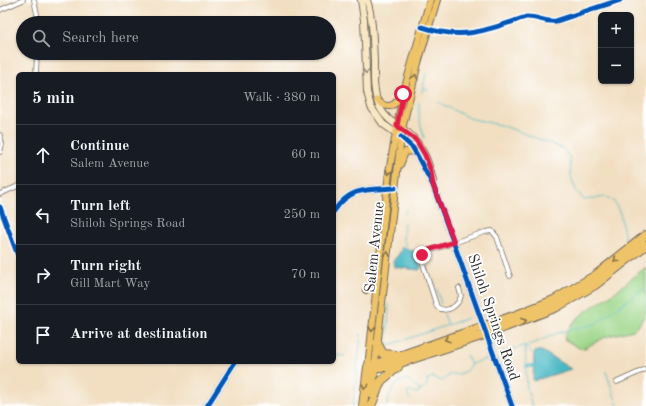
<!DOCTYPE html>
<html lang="en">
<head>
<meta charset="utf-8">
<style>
	body { margin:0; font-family:"Old Standard TT",serif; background:#242831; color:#f1f3f6 }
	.controls { position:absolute; right:12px; top:12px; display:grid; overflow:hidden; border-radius:6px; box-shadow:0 1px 3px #0004 }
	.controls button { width:36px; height:36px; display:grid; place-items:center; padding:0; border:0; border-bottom:1px solid #363941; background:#171b24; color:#f1f3f6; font:20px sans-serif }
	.stop { position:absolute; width:12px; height:12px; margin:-9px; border:3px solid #e11d48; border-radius:50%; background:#fff }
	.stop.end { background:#e11d48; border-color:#fff; box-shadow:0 1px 4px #0008 }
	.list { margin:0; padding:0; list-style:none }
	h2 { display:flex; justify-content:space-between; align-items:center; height:52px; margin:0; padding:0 16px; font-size:17px }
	h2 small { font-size:13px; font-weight:400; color:#9ea1a6 }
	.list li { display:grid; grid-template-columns:26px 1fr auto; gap:12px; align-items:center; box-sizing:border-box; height:60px; padding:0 16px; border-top:1px solid #363941 }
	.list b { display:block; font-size:15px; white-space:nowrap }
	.list p { margin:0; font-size:13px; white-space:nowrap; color:#9ea1a6 }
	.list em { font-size:13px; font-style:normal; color:#9ea1a6 }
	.icon { flex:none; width:22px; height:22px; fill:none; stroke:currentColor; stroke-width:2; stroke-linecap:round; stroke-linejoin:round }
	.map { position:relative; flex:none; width:646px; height:406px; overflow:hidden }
	.search { position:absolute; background:#171b24; box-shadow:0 1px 3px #0004; left:16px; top:16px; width:320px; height:44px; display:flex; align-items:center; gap:10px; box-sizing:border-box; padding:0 14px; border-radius:22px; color:#9ea1a6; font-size:15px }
	.panel { position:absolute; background:#171b24; box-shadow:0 1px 3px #0004; left:16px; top:72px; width:320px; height:292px; border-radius:6px }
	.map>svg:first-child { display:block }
	.green { fill:#9bd587; stroke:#638059 }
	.water { fill:#4ab8c4; stroke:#3a7278 }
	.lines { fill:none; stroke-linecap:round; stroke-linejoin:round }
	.stream { stroke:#4ab8c4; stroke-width:1 }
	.canal { stroke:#4ab8c4; stroke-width:3.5 }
	.street-casing { stroke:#716a60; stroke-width:5.5 }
	.secondary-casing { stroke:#716a60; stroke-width:8 }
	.primary-casing { stroke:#716a60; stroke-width:8 }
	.highway-casing { stroke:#716a60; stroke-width:10 }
	.street { stroke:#fff; stroke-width:4 }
	.secondary { stroke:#f9e7c3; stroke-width:6 }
	.primary { stroke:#efc469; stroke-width:6 }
	.highway { stroke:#efc469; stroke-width:8 }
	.cycleway-casing { stroke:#fff; stroke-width:8 }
	.cycleway { stroke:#0057b8; stroke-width:5 }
	.oneway { stroke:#928977 }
	.oneway2 { stroke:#837047 }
	.route { stroke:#e11d48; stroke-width:5 }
	.labels { text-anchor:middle; stroke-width:3.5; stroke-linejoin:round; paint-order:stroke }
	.street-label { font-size:15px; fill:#2b2b2b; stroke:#fff }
</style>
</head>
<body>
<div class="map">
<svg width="646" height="406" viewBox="0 0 646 406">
	<rect width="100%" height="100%" fill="#fff"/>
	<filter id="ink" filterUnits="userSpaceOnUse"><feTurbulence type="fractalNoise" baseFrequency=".025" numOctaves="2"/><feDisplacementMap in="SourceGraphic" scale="8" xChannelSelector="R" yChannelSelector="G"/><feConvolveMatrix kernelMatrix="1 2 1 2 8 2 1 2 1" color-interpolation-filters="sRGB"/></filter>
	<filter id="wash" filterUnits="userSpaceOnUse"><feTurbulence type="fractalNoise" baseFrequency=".012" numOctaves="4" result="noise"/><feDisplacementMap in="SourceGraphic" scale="16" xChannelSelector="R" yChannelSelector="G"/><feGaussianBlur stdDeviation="0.9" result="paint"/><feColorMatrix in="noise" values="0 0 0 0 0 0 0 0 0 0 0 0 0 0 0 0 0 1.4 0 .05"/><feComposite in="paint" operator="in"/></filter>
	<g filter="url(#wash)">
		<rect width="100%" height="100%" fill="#f2dfc2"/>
		<!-- green -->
		<path class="green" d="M646,267V313L639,325L633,330L605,337L585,348H579L564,339C571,316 596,306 615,292C625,284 636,275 646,267Z"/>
		<!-- water -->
		<path class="water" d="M402,247L416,252L421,268L419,270L394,267L393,261L399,254Z
			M537,351H542L571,369L533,381L534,353Z"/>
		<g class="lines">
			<!-- stream -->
			<path class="stream" d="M423,87L428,90
				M422,92L426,74
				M438,102L469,118L504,126L562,148L570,158L571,177L576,190L584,200L606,197L614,201L620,213L625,238
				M419,103V117L424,138
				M405,214L406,210
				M404,223L403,239L407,249
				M645,262L646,263
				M366,268L371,266
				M434,282L435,285
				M437,289L441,304
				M389,304L387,346L468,318
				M444,314L448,325
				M525,346L527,389L532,406
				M525,346L532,353
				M501,352L535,343L557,333L595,324L637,293L646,289
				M334,355L345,356
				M466,355L471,364
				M606,372L618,406
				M410,399L407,394L409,391L417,393L422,390
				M353,406L361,334
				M387,406C389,394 394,379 409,380L419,390H422L427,385V380L432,377L442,381L451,374H459L466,371L471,364L487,359"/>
			<!-- canal -->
			<path class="canal" d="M527,366H536"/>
		</g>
	</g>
	<g filter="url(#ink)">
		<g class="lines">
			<defs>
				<path id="street" d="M34,0L39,23
					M0,10L23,0
					M426,28C469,40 487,30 526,17C537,16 545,23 556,21L620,0
					M36,74L37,53
					M0,135L2,144L0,152
					M0,194L18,186
					M0,207L18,256
					M459,288L461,296C458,306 447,314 437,307L422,261L424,253L485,232L492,231L497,237L510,276
					M617,382L646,369"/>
				<path id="secondary" d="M361,0L364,20L367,92L371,107L383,124L407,141L413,148L433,185L512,406
					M367,0C373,19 373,41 374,61C374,77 373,92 379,106C385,118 393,123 403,129C421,141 429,161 433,181
					M334,211C351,186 368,190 395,188
					M207,406L235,362"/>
				<path id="primary" d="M377,100C387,110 395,107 401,95
					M400,165L405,152L412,151L417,154
					M366,290L372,284L376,276
					M375,364L402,129L418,63L437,0
					M368,367L389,172L403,94L430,0"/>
				<path id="highway" d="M377,343L383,354L395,355
					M368,367L519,314L554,300L596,275L646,235
					M368,367H388L487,334L557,307L595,285L646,245
					M371,393L375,364
					M363,406L368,367
					M371,406L381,381L398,367"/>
			</defs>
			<!-- street casing -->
			<use href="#street" class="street-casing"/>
			<!-- secondary casing -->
			<use href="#secondary" class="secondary-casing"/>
			<!-- primary casing -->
			<use href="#primary" class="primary-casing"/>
			<!-- highway casing -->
			<use href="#highway" class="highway-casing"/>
			<!-- street -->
			<use href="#street" class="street"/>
			<!-- secondary -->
			<use href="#secondary" class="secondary"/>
			<!-- primary -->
			<use href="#primary" class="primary"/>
			<!-- highway -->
			<use href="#highway" class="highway"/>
			<defs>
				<path id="cycleway" d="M422,27C464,41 487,30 526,17C537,16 545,23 556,21L620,0
					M401,137L413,148L433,185L512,406
					M0,207L18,256
					M334,211C351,186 368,190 395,188
					M207,406L235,362"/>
			</defs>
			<!-- cycleway casing -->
			<use href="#cycleway" class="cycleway-casing"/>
			<!-- cycleway -->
			<use href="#cycleway" class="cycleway"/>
		</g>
		<!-- one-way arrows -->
		<defs><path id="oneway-chevron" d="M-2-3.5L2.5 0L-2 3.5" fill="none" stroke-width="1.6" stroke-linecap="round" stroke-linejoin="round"/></defs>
		<use class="oneway" href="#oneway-chevron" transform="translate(366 71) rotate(88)"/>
		<g class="oneway2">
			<use href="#oneway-chevron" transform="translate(415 77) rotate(-76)"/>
			<use href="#oneway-chevron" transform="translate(389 172) rotate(99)"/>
			<use href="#oneway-chevron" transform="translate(387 254) rotate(-84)"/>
			<use href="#oneway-chevron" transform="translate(616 260) rotate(141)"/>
			<use href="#oneway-chevron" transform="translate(524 321) rotate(-20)"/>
			<use href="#oneway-chevron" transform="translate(372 329) rotate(96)"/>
			<use href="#oneway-chevron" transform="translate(447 339) rotate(161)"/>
			<use href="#oneway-chevron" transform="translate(365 386) rotate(97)"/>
		</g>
	</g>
	<g class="lines" filter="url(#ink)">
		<!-- route -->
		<path class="route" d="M403,94L397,126L416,140L425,155L431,171L433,185L454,242L429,250L422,255"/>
	</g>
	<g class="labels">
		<!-- street labels -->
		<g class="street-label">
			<text transform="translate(374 247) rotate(-84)" y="5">Salem Avenue</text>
			<text transform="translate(494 317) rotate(71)" y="5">Shiloh Springs Road</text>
		</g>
	</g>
</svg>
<div class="controls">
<button>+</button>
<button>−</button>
</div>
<div class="stop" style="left:403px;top:94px"></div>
<div class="stop end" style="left:422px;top:255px"></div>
<div class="search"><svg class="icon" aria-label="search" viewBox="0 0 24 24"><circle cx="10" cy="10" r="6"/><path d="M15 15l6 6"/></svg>Search here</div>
<section class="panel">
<h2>5 min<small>Walk · 380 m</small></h2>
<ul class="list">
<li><svg class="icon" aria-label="ahead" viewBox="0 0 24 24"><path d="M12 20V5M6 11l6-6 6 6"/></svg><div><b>Continue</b><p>Salem Avenue</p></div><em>60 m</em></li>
<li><svg class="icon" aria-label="left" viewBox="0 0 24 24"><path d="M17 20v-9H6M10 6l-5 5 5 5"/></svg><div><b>Turn left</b><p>Shiloh Springs Road</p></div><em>250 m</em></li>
<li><svg class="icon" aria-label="right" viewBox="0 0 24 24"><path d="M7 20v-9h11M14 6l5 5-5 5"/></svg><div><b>Turn right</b><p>Gill Mart Way</p></div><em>70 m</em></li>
<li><svg class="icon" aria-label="arrive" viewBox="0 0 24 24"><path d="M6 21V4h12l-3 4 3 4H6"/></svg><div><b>Arrive at destination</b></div></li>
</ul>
</section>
</div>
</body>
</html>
